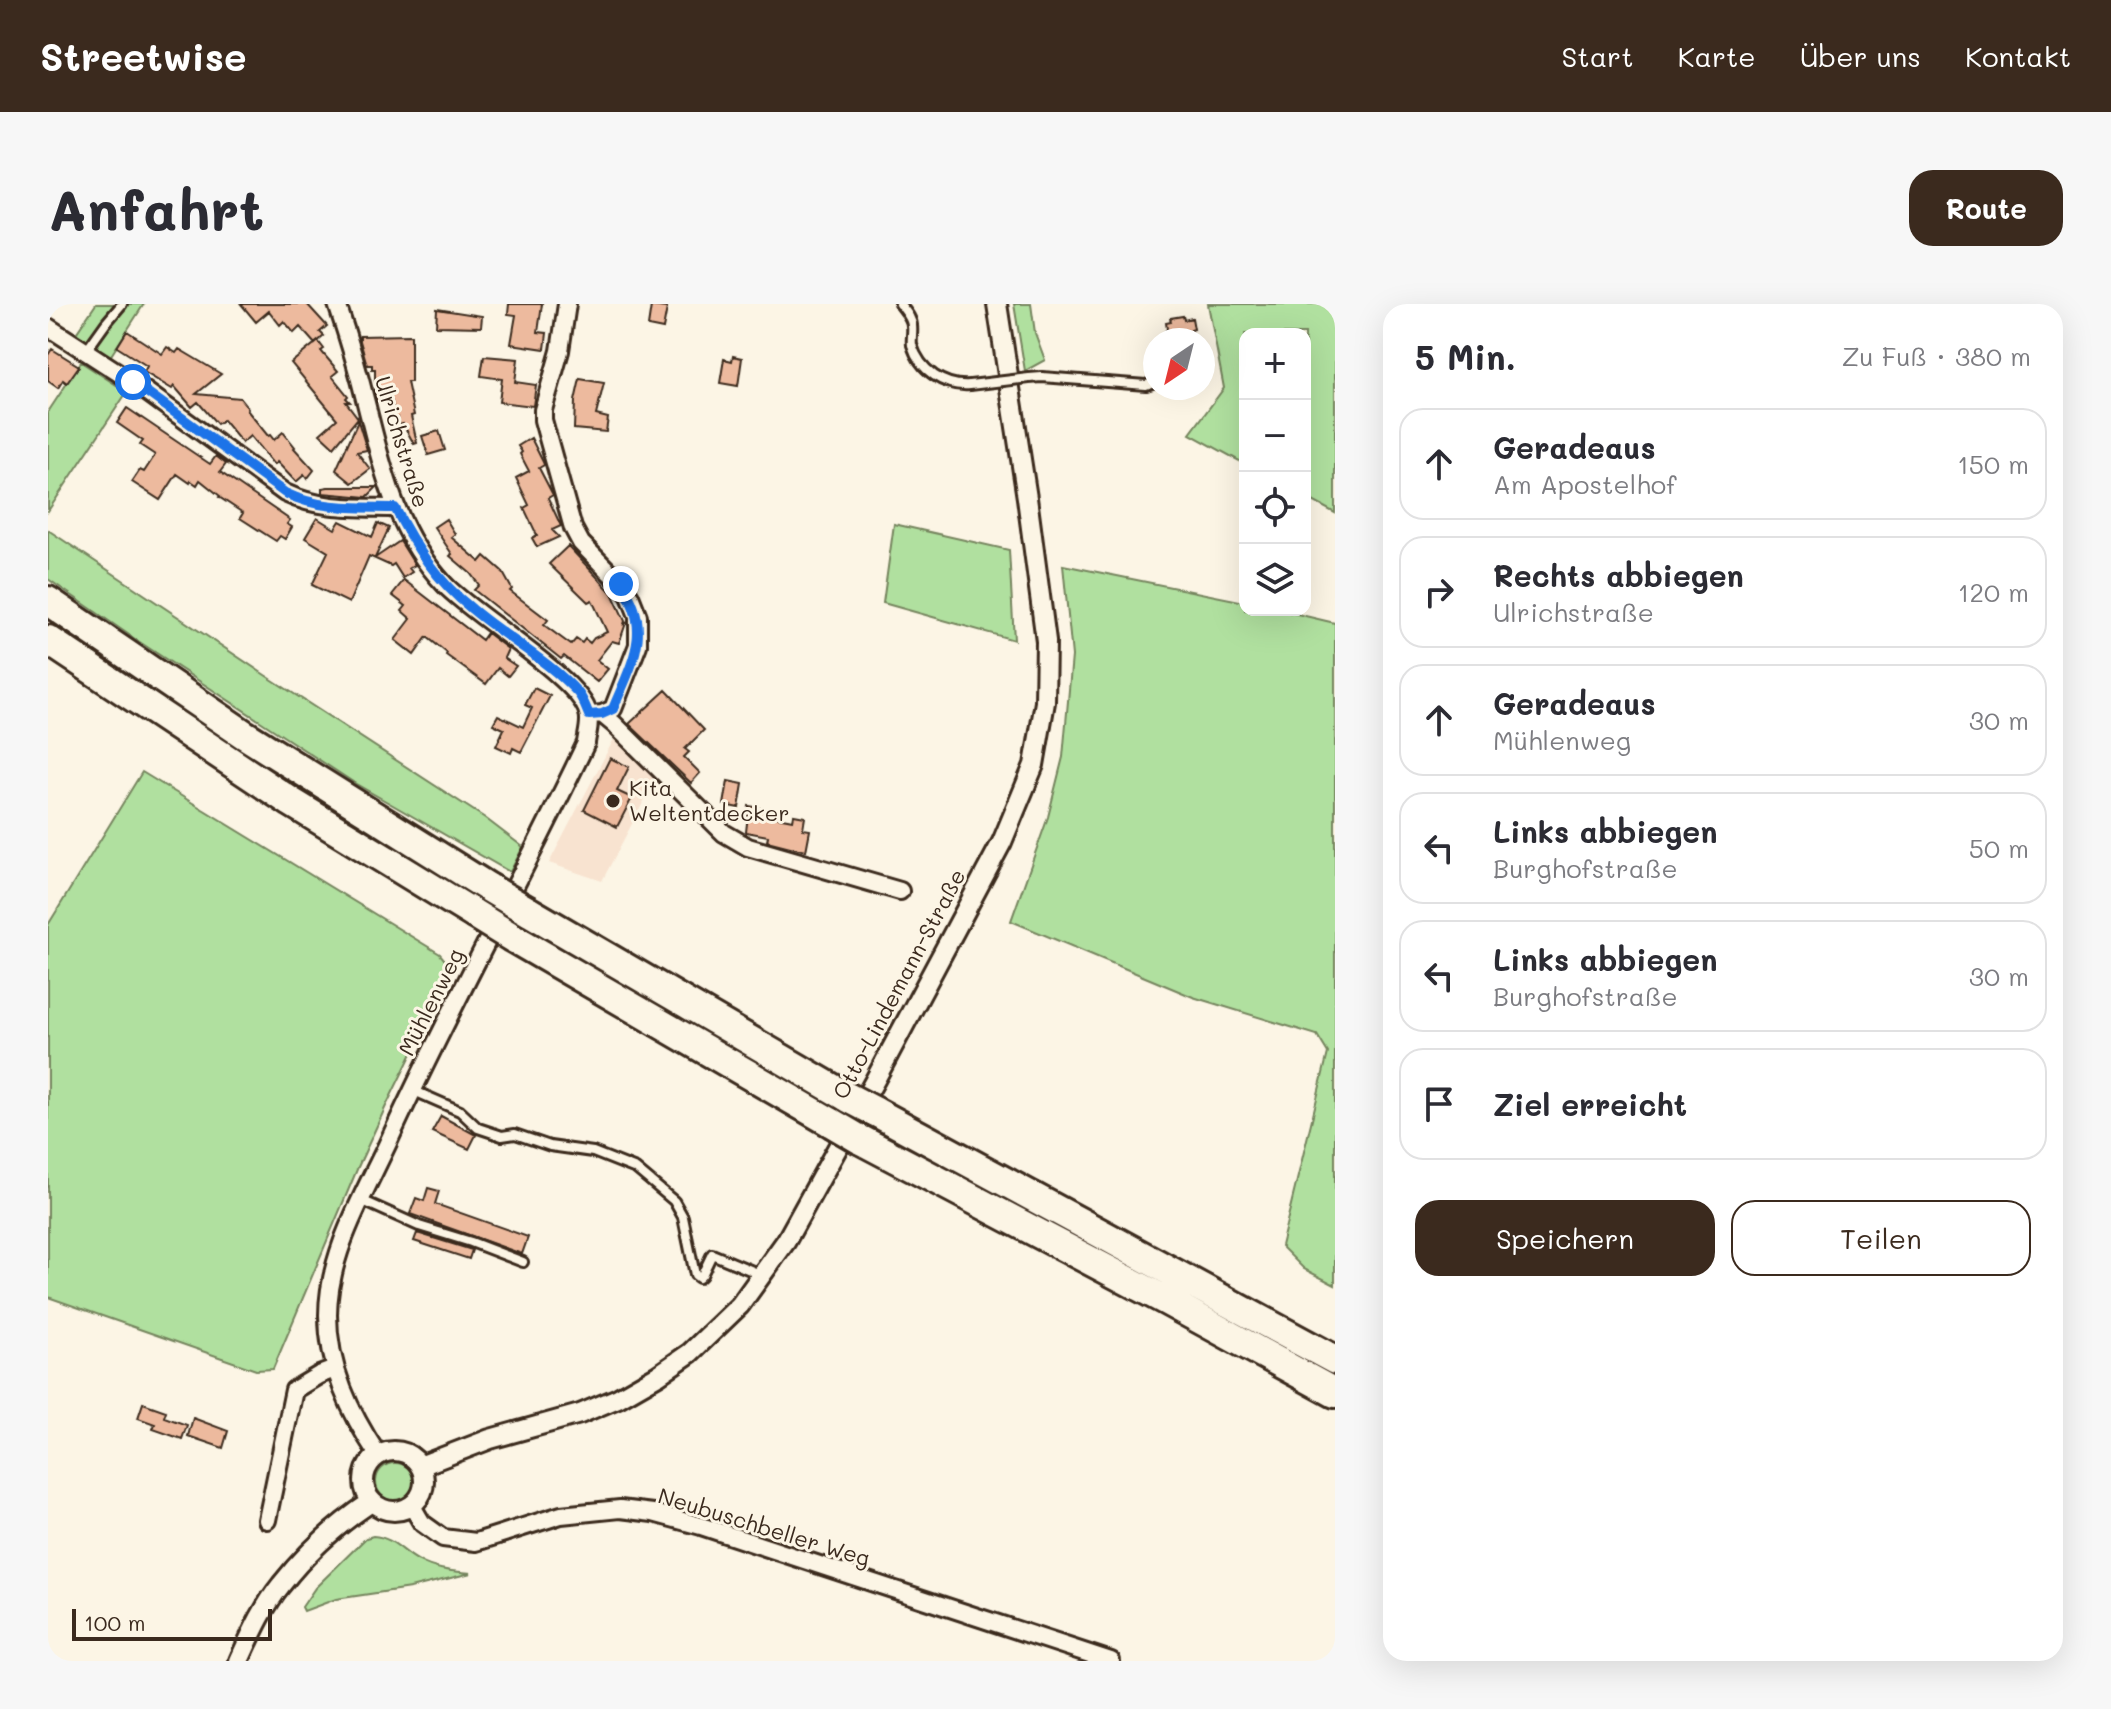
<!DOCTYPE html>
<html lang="de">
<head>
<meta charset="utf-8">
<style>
	body { margin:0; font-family:Mali,sans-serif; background:#f7f7f7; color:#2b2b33 }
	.controls { position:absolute; right:24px; top:24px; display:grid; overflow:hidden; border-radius:16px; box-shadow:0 8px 32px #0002 }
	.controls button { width:72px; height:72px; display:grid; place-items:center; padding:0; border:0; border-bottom:2px solid #e1e1e2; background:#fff; color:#2b2b33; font:40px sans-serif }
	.compass { position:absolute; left:1095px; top:24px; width:72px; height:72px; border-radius:50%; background:#fff; box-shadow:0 8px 32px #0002; rotate:215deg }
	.scale { position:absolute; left:24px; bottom:20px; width:200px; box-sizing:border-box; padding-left:8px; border:4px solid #3b2a1e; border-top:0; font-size:22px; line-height:28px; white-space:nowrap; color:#3b2a1e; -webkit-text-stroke:6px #fcf5e5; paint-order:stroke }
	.stop { position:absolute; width:24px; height:24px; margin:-18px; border:6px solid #1a73e8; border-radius:50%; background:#fff }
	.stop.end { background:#1a73e8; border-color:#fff; box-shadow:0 2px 8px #0008 }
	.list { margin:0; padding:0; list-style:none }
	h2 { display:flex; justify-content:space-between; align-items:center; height:104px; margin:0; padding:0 32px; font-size:34px }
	h2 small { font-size:26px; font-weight:400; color:#7c7c81 }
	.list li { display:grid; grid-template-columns:52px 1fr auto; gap:24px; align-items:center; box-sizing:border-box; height:112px; margin:0 16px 16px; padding:0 16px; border:2px solid #e1e1e2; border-radius:24px }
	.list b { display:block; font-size:30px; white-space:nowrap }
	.list p { margin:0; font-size:26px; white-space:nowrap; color:#7c7c81 }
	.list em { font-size:26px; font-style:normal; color:#7c7c81 }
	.actions { display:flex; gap:16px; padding:24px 32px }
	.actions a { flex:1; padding:18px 0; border:2px solid #3b2a1e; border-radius:24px; text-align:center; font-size:28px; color:#3b2a1e }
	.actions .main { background:#3b2a1e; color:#fff }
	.icon { flex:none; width:44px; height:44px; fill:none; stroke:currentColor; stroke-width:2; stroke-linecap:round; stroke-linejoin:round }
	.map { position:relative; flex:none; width:1287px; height:1357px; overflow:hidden; border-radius:24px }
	header { display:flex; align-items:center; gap:48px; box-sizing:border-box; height:112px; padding:0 40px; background:#3b2a1e; color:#fff }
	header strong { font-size:38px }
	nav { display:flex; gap:44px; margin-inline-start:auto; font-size:28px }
	.intro { display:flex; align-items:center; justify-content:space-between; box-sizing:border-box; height:192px; padding:0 48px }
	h1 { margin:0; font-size:56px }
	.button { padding:20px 36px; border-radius:24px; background:#3b2a1e; color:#fff; font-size:28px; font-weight:700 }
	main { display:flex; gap:48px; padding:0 48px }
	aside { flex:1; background:#fff; border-radius:24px; box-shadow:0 8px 32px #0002 }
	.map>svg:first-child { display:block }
	.built { fill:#f8e3d0 }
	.green { fill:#b0e09f; stroke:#76855e; stroke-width:2 }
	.building { fill:#edba9e; stroke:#3b2a1e; stroke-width:2 }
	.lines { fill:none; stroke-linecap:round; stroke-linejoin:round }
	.service-casing { stroke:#3b2a1e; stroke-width:14 }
	.minor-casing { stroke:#3b2a1e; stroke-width:22 }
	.tertiary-casing { stroke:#3b2a1e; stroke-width:24 }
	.motorway-casing { stroke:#3b2a1e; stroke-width:34 }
	.service { stroke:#fcf5e5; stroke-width:8 }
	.minor { stroke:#fcf5e5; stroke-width:16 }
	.tertiary { stroke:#fcf5e5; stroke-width:18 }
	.motorway { stroke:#fcf5e5; stroke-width:28 }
	.service-bridge-casing { stroke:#3b2a1e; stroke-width:14; stroke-linecap:butt }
	.motorway-bridge-casing { stroke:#3b2a1e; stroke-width:34; stroke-linecap:butt }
	.service-bridge { stroke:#fcf5e5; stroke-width:8 }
	.motorway-bridge { stroke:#fcf5e5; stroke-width:28 }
	.route { stroke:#1a73e8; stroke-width:10 }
	.poi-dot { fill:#3b2a1e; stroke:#fcf5e5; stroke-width:3 }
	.labels { text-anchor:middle; stroke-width:6; stroke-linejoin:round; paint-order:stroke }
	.street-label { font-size:22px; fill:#3b2a1e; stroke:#fcf5e5 }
	.poi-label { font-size:22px; fill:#3b2a1e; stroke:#fcf5e5; text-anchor:start }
</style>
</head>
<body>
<header>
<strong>Streetwise</strong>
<nav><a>Start</a><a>Karte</a><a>Über uns</a><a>Kontakt</a></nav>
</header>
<div class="intro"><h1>Anfahrt</h1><a class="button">Route</a></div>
<main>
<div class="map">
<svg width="1287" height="1357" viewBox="0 0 1287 1357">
	<rect width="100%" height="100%" fill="#fcf5e5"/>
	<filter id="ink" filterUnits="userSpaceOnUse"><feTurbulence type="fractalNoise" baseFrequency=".0125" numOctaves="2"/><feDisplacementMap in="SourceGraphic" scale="16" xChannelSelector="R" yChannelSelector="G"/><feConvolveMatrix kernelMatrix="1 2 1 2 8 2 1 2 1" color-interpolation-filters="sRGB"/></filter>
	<g filter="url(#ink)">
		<!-- built -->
		<path class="built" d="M567,433L608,474L554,577L501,559Z"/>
		<!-- green -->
		<path class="green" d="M48,0H96L62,53L27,31Z
			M966,0H983L987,29L997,56L977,67Z
			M1160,0H1287V209L1257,193V30H1197V160L1142,130L1176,84Z
			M33,58L79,88L0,207V108Z
			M846,220L961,246L966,336L835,299Z
			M0,226L217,371L437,514L475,543L462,568L308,480L87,335L0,275Z
			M1015,261L1197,298V306H1232L1287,319V981L1256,965L1233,942L1280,749L1269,731L1145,693L963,617L1000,513L1015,453L1024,352Z
			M94,468L392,650L405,666L338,802L310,863L225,1065L208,1066L0,993V621Z
			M328 1178a19 19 0 1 1 38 0a19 19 0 1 1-38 0Z
			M325,1232C345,1233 354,1248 371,1257C387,1266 404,1267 423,1269L362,1284L288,1295L256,1307L254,1303L267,1284L318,1234Z"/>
		<!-- building -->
		<path class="building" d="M193,0H259L279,22L272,28L276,32L267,40L252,23L246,29L236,17L232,21L221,7L208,18Z
			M461,0H494L490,28L499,29L497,45L463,40L468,11L460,10Z
			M603,2L619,4L615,25L600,22Z
			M389,5L434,12L433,23L388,22Z
			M1135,12L1136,16L1144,14L1146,25L1143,26L1145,36H1110L1119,25L1118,19L1123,18L1122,14Z
			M79,27L114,50L119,43L128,49L131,45L173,70L148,90L192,94L200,104L199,106L220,132L222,131L226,136L235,128L247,143L246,144L266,166L259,175L256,171L248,178L229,158L226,161L202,132L194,139L175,116L169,120L150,98L144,103L126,82L124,85L96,68L99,62L69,43Z
			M363,31V78H359L366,111L363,112L369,139L366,140L355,120L351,121L350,114L347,115L344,98H329L327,90V65H324V61H319L312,37V32Z
			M270,37L276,45L273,47L290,67L284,72L300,92L298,94L302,98H298L310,114L286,143L272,130L289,115L243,59Z
			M4,45L31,62L19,79L15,76L10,84L0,77V51Z
			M436,52L470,55L467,78L488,81L485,102L451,98L454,75L433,72Z
			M685,52L694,54L690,82L672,79L676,55L684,57Z
			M532,75L556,79L548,111L560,114L558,128L526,125L527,97Z
			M79,104L162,160L168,152L178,160L172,168L242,216L239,220L244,223L237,235L232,232L228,237L192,214L195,209L171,193L172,192L152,176L149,181L143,177L142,179L129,170L112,196L84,178L92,166L96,168L107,151L92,141L95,137L69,119Z
			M310,117L319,146L309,148L322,165L304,179L288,166Z
			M391,127L397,146L380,151L374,132Z
			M483,134L495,158L496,161L491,164L505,191L500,194L513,222L504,226L511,233L489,243L484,234L489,231L476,204L481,201L468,174L481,167L472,150L474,148L470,142Z
			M280,183H329L319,193L274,189V184Z
			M269,214L287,225L292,217L324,233L330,219L341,224L327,254L352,237L367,261L361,264L364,268L355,274L346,260L343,262L321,252L301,299L264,281L280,248L257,234Z
			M398,215L407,230L403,233L432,258L437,252L454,267L464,285L462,287L500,316L496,321L523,341L528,335L534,339L537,335L542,339L546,334L559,328L544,296L540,298L501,260L520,242L564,289L577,317L576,320L578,319L571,339L564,337L549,356L560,365L549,378L516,352L513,355L426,286L431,281L422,269L402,252L404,250L386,223Z
			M356,276L434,336L439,329L460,345L456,354L468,362L460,372L450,364L438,380L398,351L399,349L379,333L366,351L347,336L363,315L354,307L358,302L344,291Z
			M486,384L502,392L473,448L465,444L463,449L448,442L456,425L445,420L450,411L475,423L484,404L477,401Z
			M618,386L656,426L637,445L641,448L636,453L652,469L643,479L581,420Z
			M562,454L581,463L569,487L584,494L569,523L536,506Z
			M680,477L695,480L691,504L676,501Z
			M701,502L724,506L723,512L745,516L746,511L757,513L755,525L762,526L758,547L719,537L720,532L698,528Z
			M393,812L428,831L421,845L384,828Z
			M380,884L391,887L387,900L480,933L474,950L362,910L368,894L376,897Z
			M369,929L424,946L421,955L366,937Z
			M95,1099L118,1107L116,1113L139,1121L134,1135L105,1125L107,1120L90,1114Z
			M145,1114L180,1127L175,1144L140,1132Z"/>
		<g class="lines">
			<defs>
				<path id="service" d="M852,0C857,7 864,14 864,22C865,28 863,35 864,41C872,67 896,83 922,81
					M38,47L58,19L74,0
					M981,74L994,73L1098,81L1107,78
					M364,786L412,807L430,824L454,832L467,830L502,842L545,848L588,865L626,897L635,913L647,971L651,974L654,971L664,950L714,971
					M313,896L371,922L423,938L475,958"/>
				<path id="minor" d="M289,0C300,33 310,66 318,99C335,166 348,229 397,281C427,313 532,374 540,409C543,418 539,430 538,439C474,574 401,705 339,841C314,894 280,951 280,1011C280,1063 302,1109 330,1151
					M519,0L512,47L495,106V116L525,224L533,239L573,280L582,292L590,312V341L565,405L554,410
					M0,23L85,78L237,189C272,206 310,203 347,204
					M544,411L554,410L566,420L676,529L700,543L852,587
					M364,1202L374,1219L395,1234L428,1238L513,1211L572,1205L605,1209L653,1222L1063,1357
					M219,1216L246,1086L271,1071L287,1065"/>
				<path id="tertiary" d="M316 1177a30 30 0 1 1 60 0a30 30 0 1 1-60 0Z
					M372,1162L442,1135L532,1110L570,1094L610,1071L642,1049L692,1001L738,937L827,776L954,538L986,461L997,398L998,337L979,194L949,0
					M191,1357C203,1331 215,1303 233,1281C258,1249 290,1220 323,1198"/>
				<path id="motorway" d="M0,297L197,431L441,584
					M0,336L243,498L426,610
					M480,607L801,794
					M465,634L784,819
					M826,807L1287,1056
					M813,836L1117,996L1287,1089"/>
			</defs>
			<!-- service casing -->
			<use href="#service" class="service-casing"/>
			<!-- minor casing -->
			<use href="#minor" class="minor-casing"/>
			<!-- tertiary casing -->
			<use href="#tertiary" class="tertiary-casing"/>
			<!-- motorway casing -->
			<use href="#motorway" class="motorway-casing"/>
			<!-- service -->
			<use href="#service" class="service"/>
			<!-- minor -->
			<use href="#minor" class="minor"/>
			<!-- tertiary -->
			<use href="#tertiary" class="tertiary"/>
			<!-- motorway -->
			<use href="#motorway" class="motorway"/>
			<defs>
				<path id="service-bridge" d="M922,81L981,74"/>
				<path id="motorway-bridge" d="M441,584L480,607
					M426,610L465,634
					M801,794L826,807
					M784,819L813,836"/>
			</defs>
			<!-- service-bridge casing -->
			<use href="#service-bridge" class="service-bridge-casing"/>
			<!-- motorway-bridge casing -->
			<use href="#motorway-bridge" class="motorway-bridge-casing"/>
			<!-- service-bridge -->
			<use href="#service-bridge" class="service-bridge"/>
			<!-- motorway-bridge -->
			<use href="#motorway-bridge" class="motorway-bridge"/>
		</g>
	</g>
	<g class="lines" filter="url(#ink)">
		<!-- route -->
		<path class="route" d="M85,78L237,189C272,206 309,203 347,204C367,243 389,277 424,305C458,334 500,356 530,389C535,395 538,404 541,411L554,410L565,405C584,359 606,325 573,280"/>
	</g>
	<!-- markers -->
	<circle class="poi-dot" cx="565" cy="497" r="8"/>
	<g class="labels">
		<!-- street labels -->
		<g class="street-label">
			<text transform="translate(354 138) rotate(73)" y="8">Ulrichstraße</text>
			<text transform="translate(851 680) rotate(-62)" y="8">Otto-Lindemann-Straße</text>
			<text transform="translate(383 698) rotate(-63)" y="8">Mühlenweg</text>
			<text transform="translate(716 1223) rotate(17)" y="8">Neubuschbeller Weg</text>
		</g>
		<!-- poi labels -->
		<g class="poi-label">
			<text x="581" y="492">Kita<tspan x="581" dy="25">Weltentdecker</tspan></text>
		</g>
	</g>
</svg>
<div class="controls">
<button>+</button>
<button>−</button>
<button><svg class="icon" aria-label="locate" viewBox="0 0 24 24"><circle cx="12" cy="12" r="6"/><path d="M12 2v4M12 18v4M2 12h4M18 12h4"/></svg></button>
<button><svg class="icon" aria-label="layers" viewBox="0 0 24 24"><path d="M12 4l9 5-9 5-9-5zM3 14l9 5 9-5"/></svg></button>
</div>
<svg class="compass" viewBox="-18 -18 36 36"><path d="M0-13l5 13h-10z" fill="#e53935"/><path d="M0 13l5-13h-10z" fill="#7c7c81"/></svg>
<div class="scale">100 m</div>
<div class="stop" style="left:85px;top:78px"></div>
<div class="stop end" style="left:573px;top:280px"></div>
</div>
<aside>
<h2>5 Min.<small>Zu Fuß · 380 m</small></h2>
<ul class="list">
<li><svg class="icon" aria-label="ahead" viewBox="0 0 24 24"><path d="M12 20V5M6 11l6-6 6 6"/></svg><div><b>Geradeaus</b><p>Am Apostelhof</p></div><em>150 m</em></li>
<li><svg class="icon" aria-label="right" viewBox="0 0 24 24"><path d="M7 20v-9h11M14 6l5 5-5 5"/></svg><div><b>Rechts abbiegen</b><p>Ulrichstraße</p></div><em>120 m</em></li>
<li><svg class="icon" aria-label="ahead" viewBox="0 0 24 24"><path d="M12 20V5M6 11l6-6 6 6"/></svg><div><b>Geradeaus</b><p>Mühlenweg</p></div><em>30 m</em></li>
<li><svg class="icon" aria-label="left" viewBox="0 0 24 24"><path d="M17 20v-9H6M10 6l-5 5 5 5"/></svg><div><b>Links abbiegen</b><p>Burghofstraße</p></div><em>50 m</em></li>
<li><svg class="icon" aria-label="left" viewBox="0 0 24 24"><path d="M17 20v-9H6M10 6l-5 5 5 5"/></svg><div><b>Links abbiegen</b><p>Burghofstraße</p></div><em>30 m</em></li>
<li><svg class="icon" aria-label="arrive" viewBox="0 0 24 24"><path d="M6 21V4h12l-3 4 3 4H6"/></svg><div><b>Ziel erreicht</b></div></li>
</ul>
<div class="actions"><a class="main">Speichern</a><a>Teilen</a></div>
</aside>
</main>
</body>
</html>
